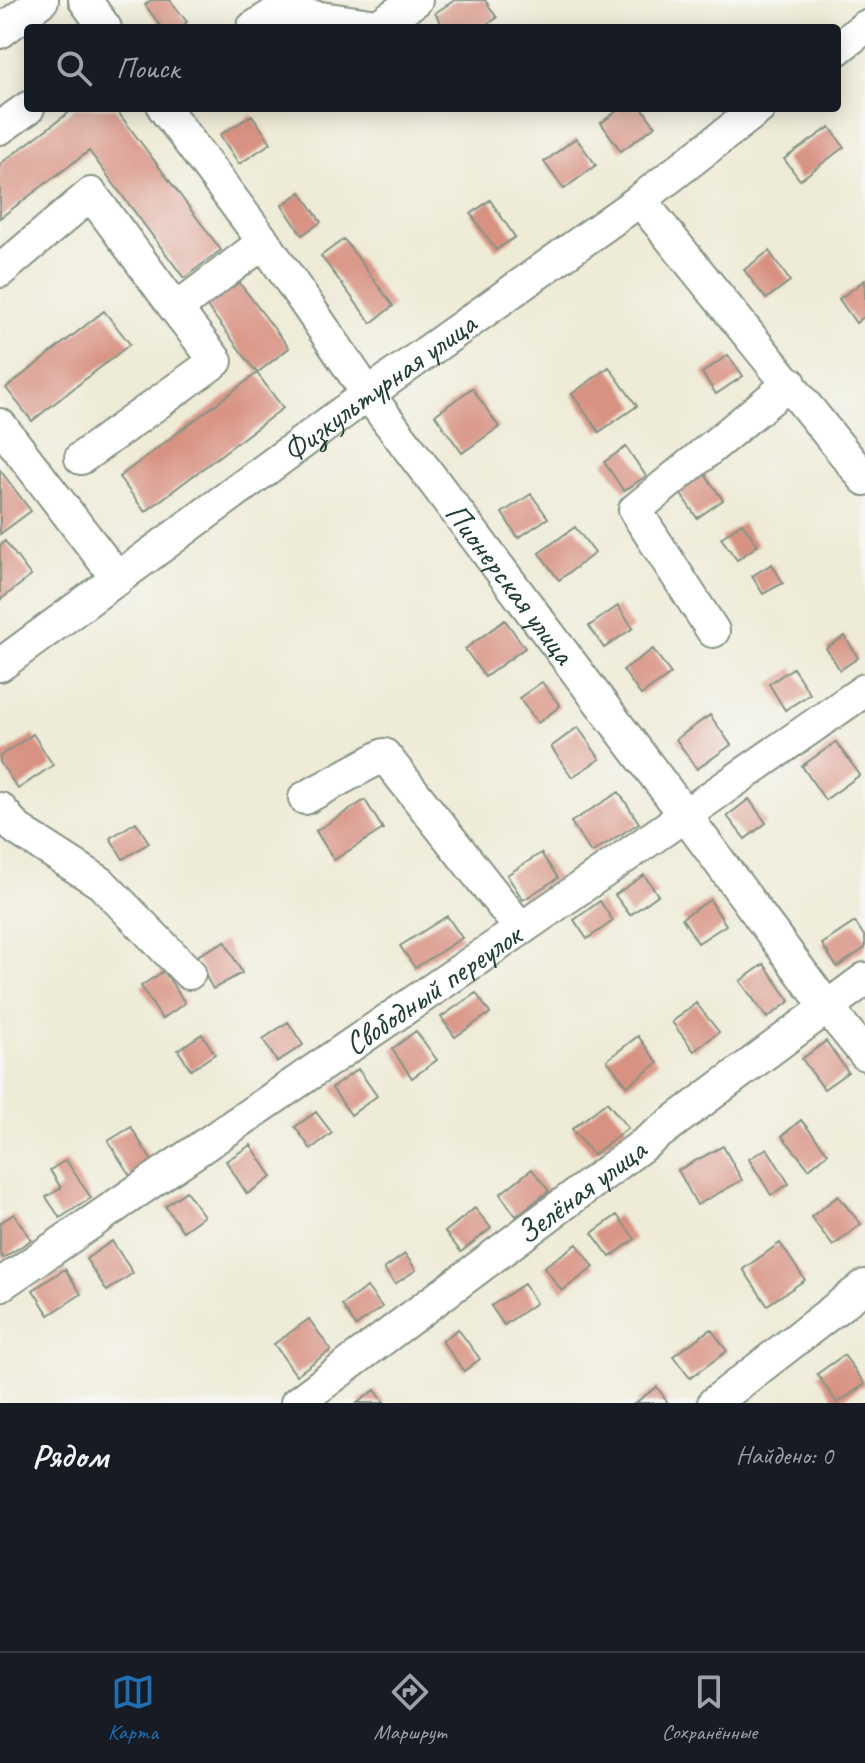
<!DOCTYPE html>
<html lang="ru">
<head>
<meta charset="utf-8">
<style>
	body { margin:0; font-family:Caveat,sans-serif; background:#242831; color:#f1f3f6 }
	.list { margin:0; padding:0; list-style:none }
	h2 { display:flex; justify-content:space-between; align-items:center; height:104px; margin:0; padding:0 32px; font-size:34px }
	h2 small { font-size:26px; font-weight:400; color:#9ea1a6 }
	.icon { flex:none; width:44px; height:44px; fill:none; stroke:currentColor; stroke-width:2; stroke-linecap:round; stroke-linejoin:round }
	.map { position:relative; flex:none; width:865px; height:1403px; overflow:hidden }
	.search { position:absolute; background:#171b24; box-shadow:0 4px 20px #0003; left:24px; right:24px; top:24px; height:88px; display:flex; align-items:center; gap:20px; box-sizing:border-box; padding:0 28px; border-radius:8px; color:#9ea1a6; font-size:30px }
	.sheet { height:248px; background:#171b24 }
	nav { display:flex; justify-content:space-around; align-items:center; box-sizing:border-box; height:112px; border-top:2px solid #363941; background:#171b24; font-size:22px; color:#9ea1a6 }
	nav a { display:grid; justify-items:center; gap:4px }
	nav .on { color:#1f6fb2 }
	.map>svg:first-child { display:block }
	.building { fill:#d89282 }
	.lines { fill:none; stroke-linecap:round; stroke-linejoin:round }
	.minor-casing { stroke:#869485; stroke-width:36 }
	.minor { stroke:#fff; stroke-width:32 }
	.labels { text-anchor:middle; stroke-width:6; stroke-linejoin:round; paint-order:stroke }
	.street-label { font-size:32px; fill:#1f3d34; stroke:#f6f6f2 }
</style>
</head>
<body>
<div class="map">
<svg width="865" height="1403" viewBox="0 0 865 1403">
	<rect width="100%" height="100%" fill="#f6f6f2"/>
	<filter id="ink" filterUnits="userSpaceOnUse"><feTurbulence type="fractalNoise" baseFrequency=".0125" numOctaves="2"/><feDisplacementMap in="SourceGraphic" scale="16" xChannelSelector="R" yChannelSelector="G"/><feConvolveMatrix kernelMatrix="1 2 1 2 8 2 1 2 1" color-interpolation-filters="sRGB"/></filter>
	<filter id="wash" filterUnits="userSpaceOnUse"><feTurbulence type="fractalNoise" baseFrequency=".006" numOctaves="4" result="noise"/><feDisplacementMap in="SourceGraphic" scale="32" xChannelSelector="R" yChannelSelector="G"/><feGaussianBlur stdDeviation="1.8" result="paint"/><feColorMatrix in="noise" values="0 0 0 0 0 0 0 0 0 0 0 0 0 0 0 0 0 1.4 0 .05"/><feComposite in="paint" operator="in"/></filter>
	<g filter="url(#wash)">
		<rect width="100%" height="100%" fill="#eeebd6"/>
		<g id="blocks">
			<!-- building -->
			<path class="building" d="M151,0H170L187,22L179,28H162L145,5Z
				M455,0H485L497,18L481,28H444L435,13Z
				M75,108H115L221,250L184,278L89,151L0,218V164Z
				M621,108H642L655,126L621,151L601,123Z
				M252,115L271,143L239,164L220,135Z
				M830,127L844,147L800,180L784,159Z
				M576,138L596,165L564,189L544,162Z
				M301,192L321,222L302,235L282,205Z
				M490,200L515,237L496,250L471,214Z
				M344,239L393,306L371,323L321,256Z
				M769,251L790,281L766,299L744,270Z
				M865,280V316L856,323L839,299Z
				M238,281L289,348L257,373L283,408L145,512L119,477L257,373L206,305Z
				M104,311L130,344L32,421L6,388Z
				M728,355L743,376L716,394L702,373Z
				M609,367L637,406L599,432L572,394Z
				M472,388L499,427L462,453L435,415Z
				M626,447L646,476L624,491L604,462Z
				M0,470L31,511L0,534Z
				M702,470L723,500L697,518L676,487Z
				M531,494L548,518L518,538L502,513Z
				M742,523L758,545L737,560L721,538Z
				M575,527L595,553L559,580L539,553Z
				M5,541L31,576L0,600V545Z
				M772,564L783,583L763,594L752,576Z
				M618,606L633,628L604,648L589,626Z
				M505,620L525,648L485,677L465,649Z
				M845,636L858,658L840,670L826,648Z
				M653,649L671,674L641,695L623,670Z
				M793,668L810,694L785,710L769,684Z
				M542,682L560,706L538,723L519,698Z
				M710,715L731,745L697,769L676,739Z
				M578,727L600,759L572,777L551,747Z
				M33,734L53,765L18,789L0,762V756Z
				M836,742L860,775L825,800L802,766Z
				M619,792L639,823L591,853L571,822Z
				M749,799L766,823L745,839L727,816Z
				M365,800L383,829L334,860L316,831Z
				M136,822L149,843L123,859L110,838Z
				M541,853L558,878L523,900L507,875Z
				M644,875L658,895L630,915L615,895Z
				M710,900L726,925L698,943L682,918Z
				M600,901L613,921L587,939L574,920Z
				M447,916L462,938L415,968L400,946Z
				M855,922L865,937V948L837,967L822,944Z
				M225,941L242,973L213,989L195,957Z
				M764,964L790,1001L767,1018L740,981Z
				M164,971L185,1003L162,1019L141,986Z
				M476,993L490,1013L455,1037L441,1017Z
				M696,1003L719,1032L694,1051L672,1022Z
				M288,1022L303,1045L277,1062L263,1039Z
				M416,1031L437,1060L412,1078L392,1049Z
				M202,1034L215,1054L191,1070L178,1050Z
				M638,1036L658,1063L627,1086L607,1060Z
				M826,1041L848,1072L824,1089L802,1059Z
				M358,1069L377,1096L351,1115L332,1088Z
				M607,1102L628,1128L593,1155L572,1129Z
				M316,1112L332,1133L311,1149L295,1127Z
				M801,1120L828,1153L809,1169L782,1136Z
				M131,1127L153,1163L131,1177L108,1141Z
				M251,1145L272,1177L247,1194L226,1161Z
				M723,1146L742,1180L697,1205L678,1170Z
				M767,1148L789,1184L771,1195L749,1159Z
				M66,1160L91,1198L60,1218L46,1197L61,1188L50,1170Z
				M532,1169L549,1191L516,1216L500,1194Z
				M186,1191L204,1216L183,1231L165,1206Z
				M838,1196L861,1224L833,1246L811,1217Z
				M475,1208L491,1228L461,1252L445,1232Z
				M14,1214L31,1240L3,1258L0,1253V1223Z
				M617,1215L635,1239L610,1257L592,1233Z
				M112,1241L133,1273L107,1291L86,1259Z
				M780,1243L805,1280L767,1305L743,1269Z
				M577,1244L594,1267L562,1291L544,1267Z
				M405,1254L416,1270L395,1284L384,1269Z
				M65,1269L81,1294L49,1315L33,1290Z
				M524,1284L536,1303L504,1325L491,1306Z
				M367,1287L382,1307L356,1326L342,1305Z
				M309,1319L331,1350L296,1375L274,1344Z
				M458,1329L480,1359L464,1371L442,1341Z
				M711,1329L727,1351L690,1378L673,1356Z
				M844,1355L865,1384L837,1403L817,1374Z
				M657,1387L668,1403H635Z
				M375,1390L385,1403H357Z"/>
		</g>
	</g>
	<g filter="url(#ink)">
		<use href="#blocks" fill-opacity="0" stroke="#869485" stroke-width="2"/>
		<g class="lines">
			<defs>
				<g id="minor">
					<path d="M85,0L105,28"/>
					<path d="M253,28L278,12L378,26L416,0"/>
					<path d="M0,32L42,0"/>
					<path d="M837,49L865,27"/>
					<path id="s1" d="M164,108L264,242L368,394L685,815L826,1006L865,1054"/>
					<path d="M0,128L28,108"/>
					<path d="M640,200L865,479"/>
					<path d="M0,271L91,194L176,309L264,242"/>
					<path d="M0,425L118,579"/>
					<path d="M81,458L216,361L176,309"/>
					<path d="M713,631L635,510L790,383"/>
					<path id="s2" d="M0,665L368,394L640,200L759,108"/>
					<path d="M305,798L384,755L521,929"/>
					<path d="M0,809L17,829L101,883L189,973"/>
					<path id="s3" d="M0,1285L521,929L865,690"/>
					<path id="s4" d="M297,1403L865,979"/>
					<path d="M714,1403L865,1286"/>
				</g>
			</defs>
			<!-- minor casing -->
			<use href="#minor" class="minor-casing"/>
			<!-- minor -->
			<use href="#minor" class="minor"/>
		</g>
	</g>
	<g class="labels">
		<!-- street labels -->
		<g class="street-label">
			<text dy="11" stroke="none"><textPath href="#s2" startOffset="470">Физкультурная улица</textPath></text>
			<text dy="11" stroke="none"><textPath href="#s1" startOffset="588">Пионерская улица</textPath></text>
			<text dy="11" stroke="none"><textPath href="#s3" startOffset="524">Свободный переулок</textPath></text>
			<text dy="11" stroke="none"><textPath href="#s4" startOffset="354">Зелёная улица</textPath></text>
		</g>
	</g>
</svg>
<div class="search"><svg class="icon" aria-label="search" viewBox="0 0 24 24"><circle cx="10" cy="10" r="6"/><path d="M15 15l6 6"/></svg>Поиск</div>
</div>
<section class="sheet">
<h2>Рядом<small>Найдено: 0</small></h2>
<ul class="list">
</ul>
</section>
<nav>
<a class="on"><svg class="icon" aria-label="map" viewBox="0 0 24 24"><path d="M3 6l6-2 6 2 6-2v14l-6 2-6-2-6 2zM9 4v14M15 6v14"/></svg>Карта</a>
<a><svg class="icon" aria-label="directions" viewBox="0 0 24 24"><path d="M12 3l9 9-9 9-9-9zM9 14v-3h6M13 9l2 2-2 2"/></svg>Маршрут</a>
<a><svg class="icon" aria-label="saved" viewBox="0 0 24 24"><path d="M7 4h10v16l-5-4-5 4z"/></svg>Сохранённые</a>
</nav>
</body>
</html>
